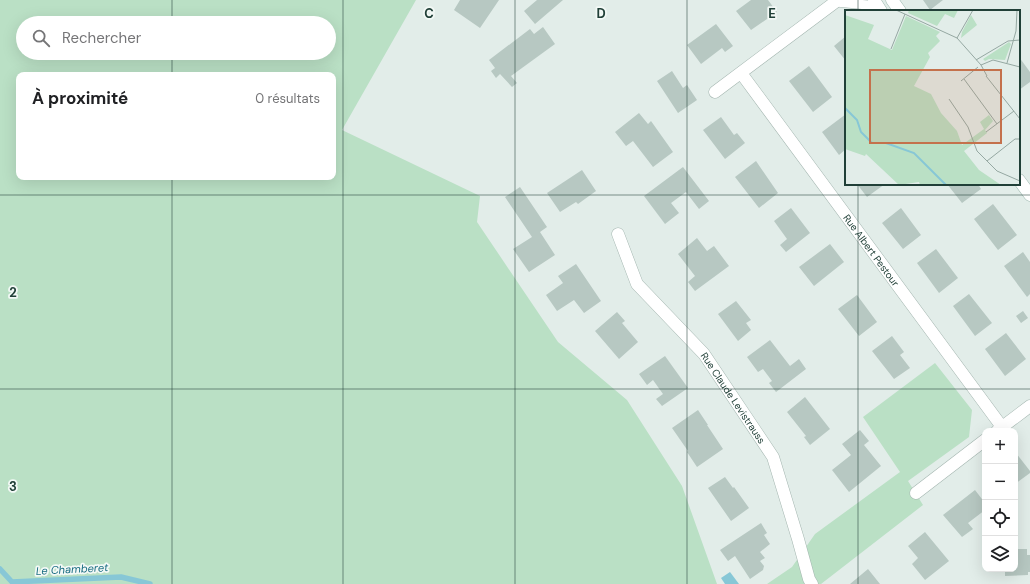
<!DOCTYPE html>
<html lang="fr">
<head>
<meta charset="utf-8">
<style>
	body { margin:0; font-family:"DM Sans",sans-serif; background:#f2f2f2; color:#202124 }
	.controls { position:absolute; right:12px; bottom:12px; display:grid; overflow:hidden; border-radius:8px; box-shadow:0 4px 16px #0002 }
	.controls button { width:36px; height:36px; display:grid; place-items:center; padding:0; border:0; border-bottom:1px solid #e0e0e0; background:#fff; color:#202124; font:20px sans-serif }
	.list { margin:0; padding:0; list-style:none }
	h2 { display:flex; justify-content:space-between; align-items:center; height:52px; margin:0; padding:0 16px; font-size:17px }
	h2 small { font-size:13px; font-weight:400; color:#757577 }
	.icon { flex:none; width:22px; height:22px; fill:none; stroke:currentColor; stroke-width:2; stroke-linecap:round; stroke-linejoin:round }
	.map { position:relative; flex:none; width:1030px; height:584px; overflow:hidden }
	.search { position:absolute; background:#fff; box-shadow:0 4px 16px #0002; left:16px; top:16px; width:320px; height:44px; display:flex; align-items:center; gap:10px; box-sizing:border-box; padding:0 14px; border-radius:22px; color:#757577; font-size:15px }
	.panel { position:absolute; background:#fff; box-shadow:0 4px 16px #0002; left:16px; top:72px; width:320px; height:108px; border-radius:8px }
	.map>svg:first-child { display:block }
	.green { fill:#bae0c5; fill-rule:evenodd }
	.water { fill:#87c7d6 }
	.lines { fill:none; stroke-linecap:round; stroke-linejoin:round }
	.stream { stroke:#87c7d6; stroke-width:5.5 }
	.building { fill:#b7c8c2 }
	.service-casing { stroke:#a4b6b0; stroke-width:10 }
	.minor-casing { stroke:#a4b6b0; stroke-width:13 }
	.secondary-casing { stroke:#a0bab1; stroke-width:13 }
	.service { stroke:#fff; stroke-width:9 }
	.minor { stroke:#fff; stroke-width:12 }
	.secondary { stroke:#fff; stroke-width:12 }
	.grid { fill:none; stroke:#214038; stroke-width:1; stroke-opacity:0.55 }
	.labels { text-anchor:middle; stroke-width:3.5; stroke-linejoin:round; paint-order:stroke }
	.street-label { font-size:10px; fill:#214038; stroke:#f3f9f6 }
	.water-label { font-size:11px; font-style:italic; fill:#176b80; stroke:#f3f9f6 }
	.inset-river { fill:none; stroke:#87c7d6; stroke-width:2 }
	.inset-road { fill:none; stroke:#95a8a2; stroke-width:1 }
	.view { fill:#c4714c; fill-opacity:0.15; stroke:#c4714c; stroke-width:2 }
	.inset-edge { fill:none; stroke:#214038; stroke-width:2 }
	.grid-label { font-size:13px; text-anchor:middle; font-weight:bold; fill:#214038; stroke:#f3f9f6; stroke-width:3.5; stroke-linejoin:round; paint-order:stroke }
</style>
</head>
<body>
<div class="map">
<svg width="1030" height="584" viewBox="0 0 1030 584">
	<rect width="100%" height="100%" fill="#e2ede9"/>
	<!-- green -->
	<path class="green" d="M0,0H416L342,130L480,196L477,222L558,342L627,400L682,486L717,584H0ZM23,23H329V53H23ZM19,75H333V177H19Z
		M935,363L972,410L969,437L908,481L923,505L821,584H767L792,567L815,534L900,472L863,417Z"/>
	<!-- water -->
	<path class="water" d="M730,572L739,584H725L721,578Z"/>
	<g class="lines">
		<!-- stream -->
		<path class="stream" d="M0,569L12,582L121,577L150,584"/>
	</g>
	<!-- building -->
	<path class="building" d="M460,0H499L480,28L454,10Z
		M537,0H563L535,24L524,11Z
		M751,0H768L777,12L751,30L736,11Z
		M923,0H943L930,10Z
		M716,24L733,46L725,52L722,48L701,64L687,45Z
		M543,27L555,44L511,76L517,83L512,87L500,74L496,78L491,71L495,68L489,60L530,29L534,34Z
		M846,36V61L834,46Z
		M1019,57L1030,72V82L1019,90Z
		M809,66L832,97L813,112L789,81Z
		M672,71L683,88L687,85L697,100L678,113L657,81Z
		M639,113L648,124L651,121L673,152L653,167L633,141L626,146L615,132Z
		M846,114V149L839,155L822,132Z
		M721,117L734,135L737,133L745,143L725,159L703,130Z
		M756,161L778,193L759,208L735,177Z
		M683,167L709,201L699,209L686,192L671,203L679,213L665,224L644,196Z
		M582,170L596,191L578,204L576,202L560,212L547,193Z
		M857,184H885L867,197Z
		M947,184H978L981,189L962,203Z
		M520,187L547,227L540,232L555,255L529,272L513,249L532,237L505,197Z
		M993,204L1017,235L998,250L974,219Z
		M791,208L810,233L786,252L780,245L787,239L774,221Z
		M901,208L921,235L903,249L882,223Z
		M697,238L707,251L714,246L729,266L695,291L688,282L695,276L678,254Z
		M830,244L844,262L814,286L799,267Z
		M936,249L958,278L939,293L917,263Z
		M1023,252L1030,262V294L1027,297L1004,266Z
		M576,264L601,301L584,313L574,300L557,311L546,295L563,283L558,276Z
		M969,294L992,323L975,336L953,306Z
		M857,295L877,322L859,336L838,309Z
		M736,301L751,320L746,323L751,330L738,341L718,314Z
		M1023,311L1028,318L1021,323L1016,316Z
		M617,312L625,321L622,323L638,342L619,359L595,331Z
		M1006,333L1026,359L1005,376L985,349Z
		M892,336L904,352L900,355L910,368L894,379L872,351Z
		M770,340L790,366L799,359L806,369L776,392L769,383L772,381L763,369L758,372L747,357Z
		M665,356L688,388L662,406L656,399L663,394L653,380L647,385L639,374Z
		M805,397L830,429L810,445L804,437L806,436L787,412Z
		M698,410L708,425H707L723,449L697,467L687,452L688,451L672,428Z
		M860,430L869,441L864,445L881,466L849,492L832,470L851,455L842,444Z
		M1015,453H1016L1030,471V473L1015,484Z
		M725,477L733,488L734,487L749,508L731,521L708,488Z
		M975,490L985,503V510L968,523L973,529L962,537L943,515Z
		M761,523L767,533L764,535L770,544L760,552L765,558L760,561L764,566L763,570L750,579L735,556L728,561L720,550Z
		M925,532L949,561L925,580L912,564L918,558L908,546Z
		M1015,549H1027V555H1030V572H1028V575L1005,576V569H1015Z
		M868,569L880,584H850Z"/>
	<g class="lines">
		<defs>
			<path id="service" d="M836,2L878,6"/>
			<g id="minor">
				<path id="s1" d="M741,73L1002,427"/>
				<path d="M715,92L838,0"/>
				<path id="s2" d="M618,234L637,284L704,354L773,457L798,539L809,579L812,584"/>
				<path d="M997,431L1030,406"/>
				<path d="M916,493L985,440"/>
			</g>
			<path id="secondary" d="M874,0L881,11
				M892,0L900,11
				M1019,180L1030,195"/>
		</defs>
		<!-- service casing -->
		<use href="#service" class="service-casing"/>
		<!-- minor casing -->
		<use href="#minor" class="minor-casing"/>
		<!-- secondary casing -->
		<use href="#secondary" class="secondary-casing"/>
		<!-- service -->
		<use href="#service" class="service"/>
		<!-- minor -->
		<use href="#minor" class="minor"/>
		<!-- secondary -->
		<use href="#secondary" class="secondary"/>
	</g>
	<!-- grid -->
	<path class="grid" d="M172,0V23M343,0V584M515,0V584M687,0V584M858,0V11M172,53V75M172,177V584M858,184V584M0,195H1030M0,389H1030"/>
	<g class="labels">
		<!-- street labels -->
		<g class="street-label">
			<text dy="4" stroke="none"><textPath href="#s1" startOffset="220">Rue Albert Pestour</textPath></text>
			<text dy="4" stroke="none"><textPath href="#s2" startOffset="203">Rue Claude Levistrauss</textPath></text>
		</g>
		<!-- water labels -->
		<g class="water-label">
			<text transform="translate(72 569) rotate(-3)" y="4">Le Chamberet</text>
		</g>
	</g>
	<!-- overview -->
	<g transform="translate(845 10)">
		<rect width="175" height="175" fill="#e2ede9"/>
		<path d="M64,0H113L109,8L100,4L92,16L63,3ZM0,5L29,15L23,29L47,40L61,6L95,22L91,26L95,31L83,43L85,47L69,76L86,84L96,103L112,121L117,135L139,119L135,112L144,105L148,111L140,120L142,123L119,141L134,160L156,175H75L74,172L54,175L21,144L20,146L0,139ZM126,5L132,15L116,28L117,22ZM164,32L166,34L160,50L144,49L140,51L138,49Z" fill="#bae0c5"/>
		<path class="inset-river" d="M0,98L12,110L16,122L27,133H41L69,143L101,175"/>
		<path class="inset-road" d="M51,0L112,28L136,55L142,66M112,28L128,0M46,39L60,4M131,50L163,31L175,30M162,53L171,21L172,0M136,55L148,50L175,57M141,66L175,109M119,69L152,114M116,71L133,57M104,89L123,117L132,141L152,161L175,171M141,122L169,101M142,151L170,129H175"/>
		<path class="view" d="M25,60H156V133H25Z"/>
		<rect width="175" height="175" class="inset-edge"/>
	</g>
	<g class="grid-label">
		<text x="429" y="18">C</text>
		<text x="601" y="18">D</text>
		<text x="772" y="18">E</text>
		<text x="13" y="297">2</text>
		<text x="13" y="491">3</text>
	</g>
</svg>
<div class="controls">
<button>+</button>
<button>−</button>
<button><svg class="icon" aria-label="locate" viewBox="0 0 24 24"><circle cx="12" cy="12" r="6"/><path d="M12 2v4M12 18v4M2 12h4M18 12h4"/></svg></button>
<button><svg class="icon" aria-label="layers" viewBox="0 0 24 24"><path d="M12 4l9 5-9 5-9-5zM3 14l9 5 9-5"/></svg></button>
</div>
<div class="search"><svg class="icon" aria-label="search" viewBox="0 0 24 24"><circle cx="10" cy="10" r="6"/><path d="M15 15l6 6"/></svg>Rechercher</div>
<section class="panel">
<h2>À proximité<small>0 résultats</small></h2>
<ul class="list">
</ul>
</section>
</div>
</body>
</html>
